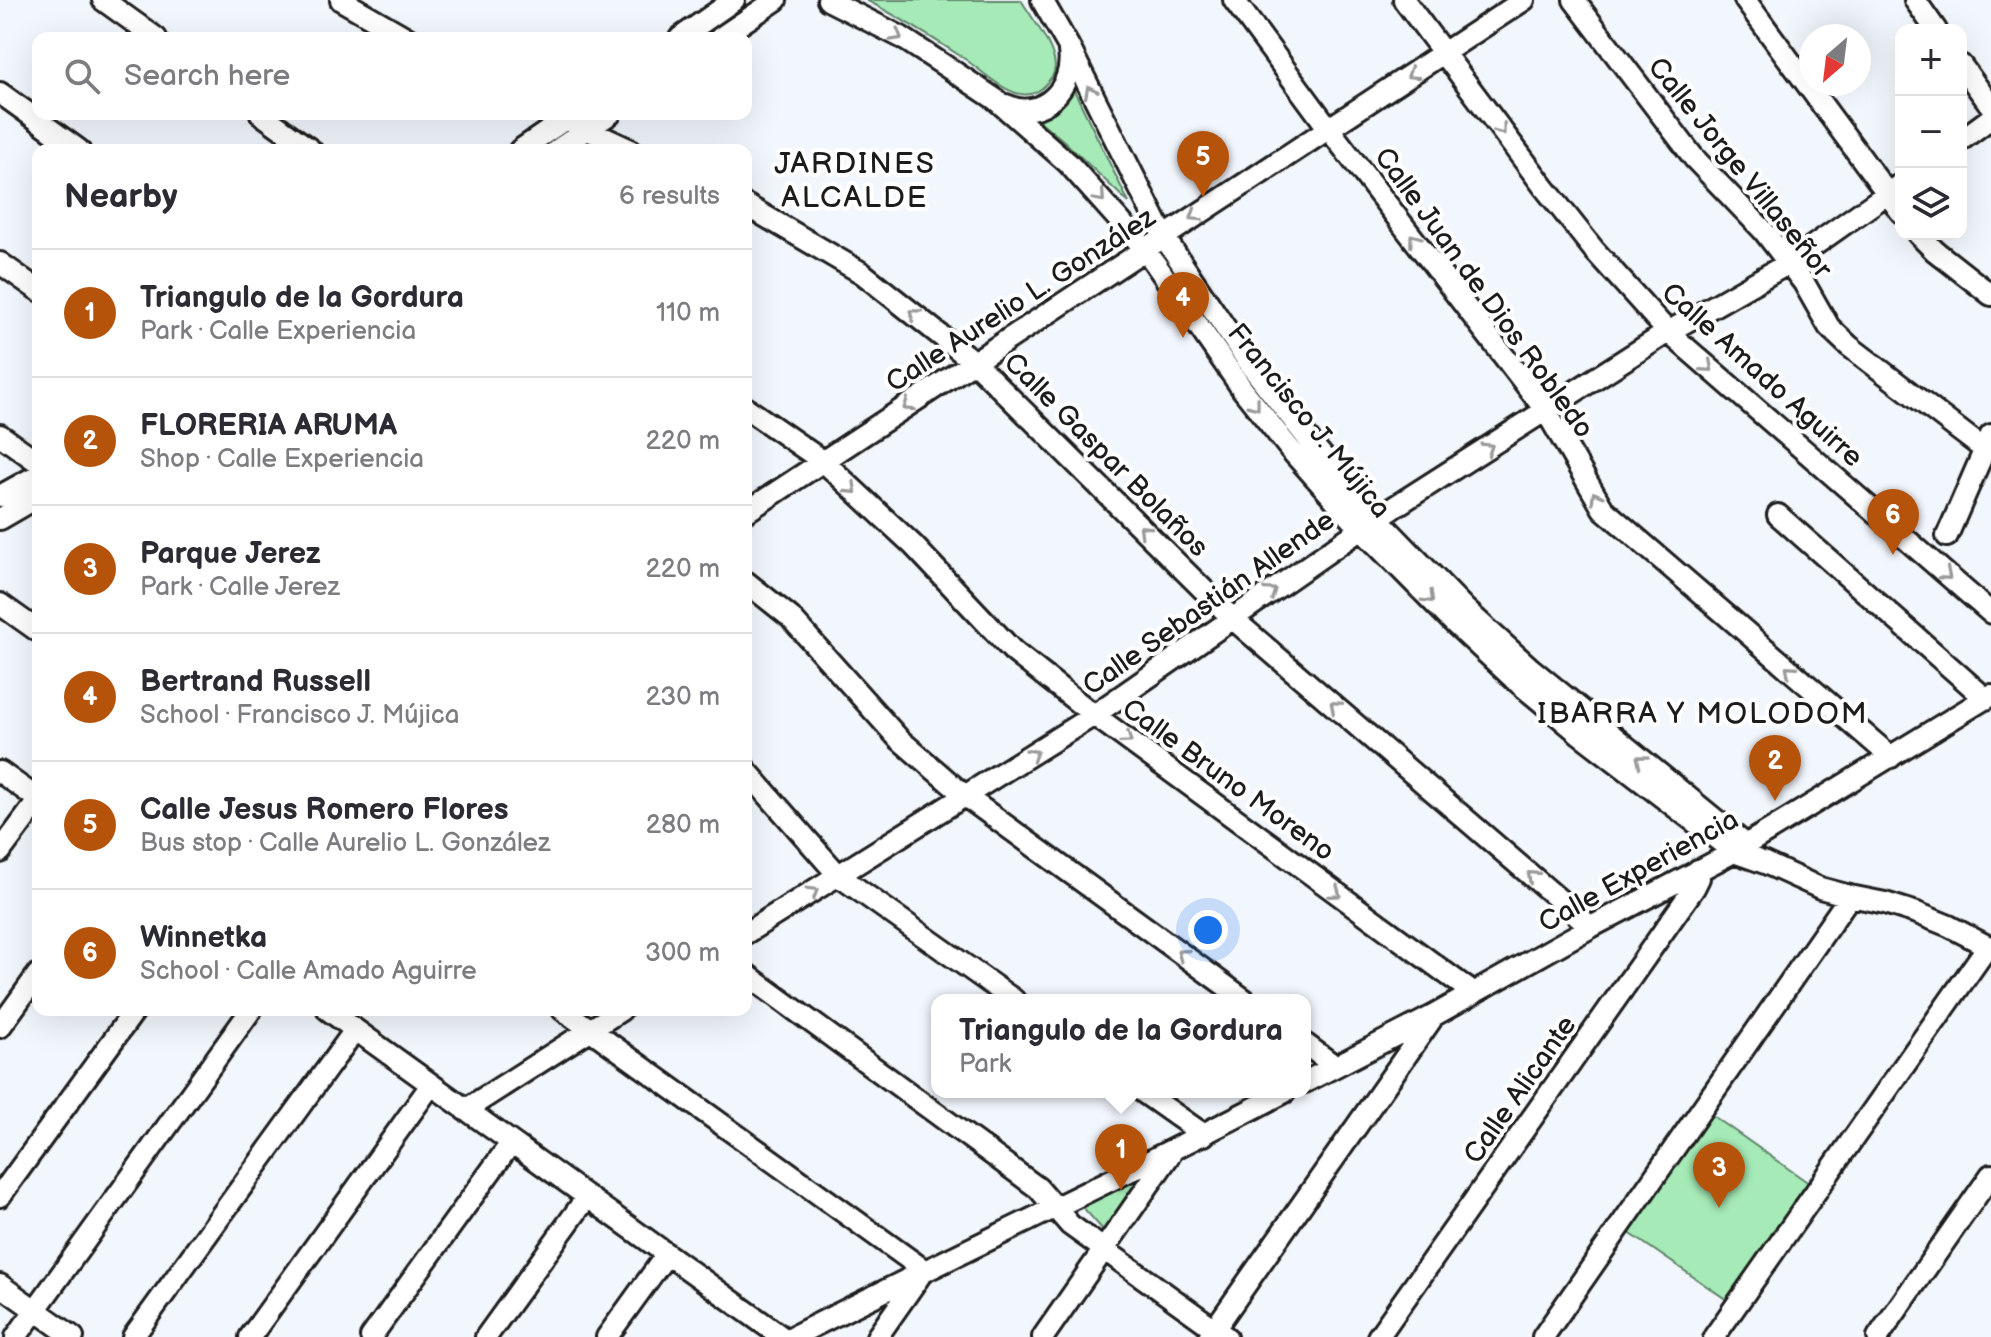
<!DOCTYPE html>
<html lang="en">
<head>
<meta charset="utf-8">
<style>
	body { margin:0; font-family:"Balsamiq Sans",sans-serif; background:#f2f2f3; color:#2b2b33 }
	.controls { position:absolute; right:24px; top:24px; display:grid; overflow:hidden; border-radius:16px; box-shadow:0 8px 32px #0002 }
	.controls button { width:72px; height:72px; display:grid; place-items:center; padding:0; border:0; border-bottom:2px solid #e1e1e2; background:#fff; color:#2b2b33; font:40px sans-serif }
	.compass { position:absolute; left:1799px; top:24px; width:72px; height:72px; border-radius:50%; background:#fff; box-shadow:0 8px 32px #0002; rotate:208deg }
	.you { position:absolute; left:1208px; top:930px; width:28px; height:28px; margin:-20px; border:6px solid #fff; border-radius:50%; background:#1a73e8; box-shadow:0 0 0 12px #1a73e833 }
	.badge { display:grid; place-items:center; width:52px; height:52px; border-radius:50%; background:#b45309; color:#fff; font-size:26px; font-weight:700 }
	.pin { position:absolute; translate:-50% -66px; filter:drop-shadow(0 2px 4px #0008) }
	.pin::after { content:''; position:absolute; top:42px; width:28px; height:24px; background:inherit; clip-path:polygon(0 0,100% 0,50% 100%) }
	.popup { position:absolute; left:931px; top:994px; width:380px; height:104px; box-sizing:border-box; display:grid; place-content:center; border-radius:16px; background:#fff; filter:drop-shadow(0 2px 6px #0005); font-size:26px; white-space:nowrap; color:#7c7c81 }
	.popup b { font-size:30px; color:#2b2b33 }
	.popup::after { content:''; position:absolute; left:50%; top:100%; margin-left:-16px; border:16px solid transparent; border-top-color:#fff }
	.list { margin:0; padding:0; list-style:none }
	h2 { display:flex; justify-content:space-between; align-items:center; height:104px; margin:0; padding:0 32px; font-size:34px }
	h2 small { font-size:26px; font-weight:400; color:#7c7c81 }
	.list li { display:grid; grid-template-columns:52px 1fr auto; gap:24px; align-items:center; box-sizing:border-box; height:128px; padding:0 32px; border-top:2px solid #e1e1e2 }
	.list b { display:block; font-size:30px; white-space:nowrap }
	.list p { margin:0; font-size:26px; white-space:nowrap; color:#7c7c81 }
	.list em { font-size:26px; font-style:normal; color:#7c7c81 }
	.icon { flex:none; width:44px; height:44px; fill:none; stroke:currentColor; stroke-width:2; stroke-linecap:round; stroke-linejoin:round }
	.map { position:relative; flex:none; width:1991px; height:1337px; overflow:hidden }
	.search { position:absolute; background:#fff; box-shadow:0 8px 32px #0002; left:32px; top:32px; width:720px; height:88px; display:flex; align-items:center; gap:20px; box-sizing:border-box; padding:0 28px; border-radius:16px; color:#7c7c81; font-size:30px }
	.panel { position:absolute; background:#fff; box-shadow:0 8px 32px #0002; left:32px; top:144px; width:720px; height:872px; border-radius:16px }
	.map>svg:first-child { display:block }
	.green { fill:#a6ebb7; stroke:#61846a; stroke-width:2 }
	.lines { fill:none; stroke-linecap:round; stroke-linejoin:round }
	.minor-casing { stroke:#1c1c1c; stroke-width:26 }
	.minor { stroke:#fff; stroke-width:20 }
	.oneway { stroke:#999 }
	.labels { text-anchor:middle; stroke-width:8; stroke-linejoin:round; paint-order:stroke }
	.street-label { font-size:28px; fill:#1c1c1c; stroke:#fff }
	.neighbourhood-label { font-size:30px; letter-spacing:2px; fill:#1c1c1c; stroke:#fff }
</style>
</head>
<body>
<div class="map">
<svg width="1991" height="1337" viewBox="0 0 1991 1337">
	<rect width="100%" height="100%" fill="#f2f6fd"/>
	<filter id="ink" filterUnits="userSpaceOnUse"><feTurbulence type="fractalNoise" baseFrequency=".0125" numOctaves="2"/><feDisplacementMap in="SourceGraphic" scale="16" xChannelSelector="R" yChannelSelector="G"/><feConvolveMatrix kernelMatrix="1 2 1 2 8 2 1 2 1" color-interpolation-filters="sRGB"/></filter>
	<g filter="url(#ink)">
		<!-- green -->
		<path class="green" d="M866,0H1021C1031,17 1060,53 1054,72C1053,76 1049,80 1047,83C1040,92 1032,96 1020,94C999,89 980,69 962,57C931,37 899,17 866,0Z
			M1073,88L1129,203L1064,141L1035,117L1056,110Z
			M1709,1113L1813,1186L1730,1302L1625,1230Z
			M1141,1175L1104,1231L1080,1204Z"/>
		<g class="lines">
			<defs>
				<path id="minor" d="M103,0L156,38
					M341,0L407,38
					M828,0L901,37L959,75L995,99L1068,163L1145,249L1243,390L1289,448L1361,529L1455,624L1514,679L1580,734L1734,852L1765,863L1820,888L1850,896L1885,903L1917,913L1949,926L1991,948
					M1042,0L1069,47L1164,237L1251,366L1312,444L1377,518L1466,610L1529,667L1739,839
					M1234,0L1329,129L1546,411L1603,509L1891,757
					M1404,0L1544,187L1594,250L1668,332L1991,613
					M1574,0L1694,158L1763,230L1804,283L1829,327L1849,346L1985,450
					M1745,0L1901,212
					M1915,0L1936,30
					M680,38L734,0
					M720,38L776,0
					M1961,65L1991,106
					M0,93L79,150
					M1006,105C1041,122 1075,88 1069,51
					M261,114L311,150
					M553,114L631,150
					M1961,140L1991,118
					M520,150L573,114
					M557,150L610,114
					M746,205L862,273L974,362L1233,619L1591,927
					M1918,234L1935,251L1991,295
					M0,263L38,290
					M746,408L824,462L913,545L1013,651L1094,715L1473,993
					M0,435L38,462
					M0,496L38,475
					M746,512L1524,0
					M1778,515L1986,699
					M0,519L38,497
					M1947,536L1991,435
					M746,582L790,617L899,739L965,796L1245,1000
					M0,604L38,631
					M746,770L839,876L1014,1000
					M0,772L38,799
					M0,852L38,801
					M746,933L1094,715L1377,518L1668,332L1789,263L1901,184
					M746,974L1038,1188L1070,1225L1226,1337
					M328,1010L782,1337
					M563,1010L924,1270
					M0,1027L38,974
					M1305,1044L1335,1066
					M1305,1082L1433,1016L1591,927L1734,852L1991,695
					M1143,1092L1204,1135
					M465,1110L621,1010
					M0,1196L135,1010
					M0,1285L73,1337
					M16,1337L251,1010
					M133,1337L355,1030
					M250,1337L431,1085
					M371,1337L511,1143
					M486,1337L587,1197
					M607,1337L667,1254
					M792,1337C956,1254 1123,1177 1285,1092
					M877,1337L921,1274
					M1043,1337L1173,1150
					M1209,1337L1431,1020
					M1378,1337L1694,888L1699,878L1698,870
					M1543,1337L1850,896
					M1714,1337L1988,946
					M1878,1337L1991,1175"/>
			</defs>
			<!-- minor casing -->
			<use href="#minor" class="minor-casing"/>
			<!-- minor -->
			<use href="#minor" class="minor"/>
		</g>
		<!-- one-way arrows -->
		<defs><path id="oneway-chevron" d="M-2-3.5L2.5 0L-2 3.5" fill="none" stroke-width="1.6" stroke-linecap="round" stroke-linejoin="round" transform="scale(2)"/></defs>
		<g class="oneway">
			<use href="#oneway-chevron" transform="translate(897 36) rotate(29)"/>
			<use href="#oneway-chevron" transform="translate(1412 74) rotate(147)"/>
			<use href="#oneway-chevron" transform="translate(1090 91) rotate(-117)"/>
			<use href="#oneway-chevron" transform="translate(1501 130) rotate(53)"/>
			<use href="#oneway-chevron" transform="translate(1100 197) rotate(48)"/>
			<use href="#oneway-chevron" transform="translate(1195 216) rotate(147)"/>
			<use href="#oneway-chevron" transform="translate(1414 239) rotate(-127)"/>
			<use href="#oneway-chevron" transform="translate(914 314) rotate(-142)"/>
			<use href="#oneway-chevron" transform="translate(1708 367) rotate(41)"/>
			<use href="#oneway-chevron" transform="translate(1255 405) rotate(52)"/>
			<use href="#oneway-chevron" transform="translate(908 406) rotate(146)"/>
			<use href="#oneway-chevron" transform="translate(1488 448) rotate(-32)"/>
			<use href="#oneway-chevron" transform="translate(852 489) rotate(43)"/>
			<use href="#oneway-chevron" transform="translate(1596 497) rotate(-120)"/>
			<use href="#oneway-chevron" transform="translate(1144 530) rotate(-135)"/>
			<use href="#oneway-chevron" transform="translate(1946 575) rotate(41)"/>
			<use href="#oneway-chevron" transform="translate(1271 592) rotate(-35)"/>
			<use href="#oneway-chevron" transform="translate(1429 598) rotate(45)"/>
			<use href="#oneway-chevron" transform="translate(1790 670) rotate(-139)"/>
			<use href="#oneway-chevron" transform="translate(1335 706) rotate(-139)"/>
			<use href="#oneway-chevron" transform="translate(1127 739) rotate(36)"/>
			<use href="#oneway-chevron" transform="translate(1033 754) rotate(-32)"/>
			<use href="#oneway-chevron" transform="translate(1641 760) rotate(-141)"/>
			<use href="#oneway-chevron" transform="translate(1532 876) rotate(-139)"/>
			<use href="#oneway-chevron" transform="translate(813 892) rotate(-31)"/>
			<use href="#oneway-chevron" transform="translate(1336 893) rotate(36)"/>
			<use href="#oneway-chevron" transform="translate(1182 954) rotate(-144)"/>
		</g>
	</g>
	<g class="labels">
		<!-- street labels -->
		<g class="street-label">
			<text transform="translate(1741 167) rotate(51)" y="10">Calle Jorge Villaseñor</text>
			<text transform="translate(1485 292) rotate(54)" y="10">Calle Juan de Dios Robledo</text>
			<text transform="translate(1020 299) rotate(-33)" y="10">Calle Aurelio L. González</text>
			<text transform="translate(1763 374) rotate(42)" y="10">Calle Amado Aguirre</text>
			<text transform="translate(1310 420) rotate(51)" y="10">Francisco J. Mújica</text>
			<text transform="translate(1107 454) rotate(45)" y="10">Calle Gaspar Bolaños</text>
			<text transform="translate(1208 602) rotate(-35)" y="10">Calle Sebastián Allende</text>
			<text transform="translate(1229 779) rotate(36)" y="10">Calle Bruno Moreno</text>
			<text transform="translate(1638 870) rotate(-29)" y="10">Calle Experiencia</text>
			<text transform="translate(1519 1089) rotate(-55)" y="10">Calle Alicante</text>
		</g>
		<!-- neighbourhood labels -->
		<g class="neighbourhood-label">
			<text x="855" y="173">JARDINES<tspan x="855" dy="34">ALCALDE</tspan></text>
			<text x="1703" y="723">IBARRA Y MOLODOM</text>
		</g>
	</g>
</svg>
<div class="controls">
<button>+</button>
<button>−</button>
<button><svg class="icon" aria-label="layers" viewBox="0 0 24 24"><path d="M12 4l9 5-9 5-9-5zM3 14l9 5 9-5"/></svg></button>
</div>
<svg class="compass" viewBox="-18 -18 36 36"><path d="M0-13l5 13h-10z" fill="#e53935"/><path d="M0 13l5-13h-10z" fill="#7c7c81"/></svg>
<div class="you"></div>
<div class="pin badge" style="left:1121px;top:1190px">1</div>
<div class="popup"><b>Triangulo de la Gordura</b>Park</div>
<div class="pin badge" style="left:1775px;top:801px">2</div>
<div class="pin badge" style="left:1719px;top:1208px">3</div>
<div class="pin badge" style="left:1183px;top:338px">4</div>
<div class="pin badge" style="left:1203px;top:197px">5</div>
<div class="pin badge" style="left:1893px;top:555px">6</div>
<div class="search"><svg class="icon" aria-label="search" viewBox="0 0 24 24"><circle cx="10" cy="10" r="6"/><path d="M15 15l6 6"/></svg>Search here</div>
<section class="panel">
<h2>Nearby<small>6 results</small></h2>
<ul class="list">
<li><span class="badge">1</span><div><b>Triangulo de la Gordura</b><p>Park · Calle Experiencia</p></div><em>110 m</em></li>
<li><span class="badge">2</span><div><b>FLORERIA ARUMA</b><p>Shop · Calle Experiencia</p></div><em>220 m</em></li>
<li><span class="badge">3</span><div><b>Parque Jerez</b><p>Park · Calle Jerez</p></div><em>220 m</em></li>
<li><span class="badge">4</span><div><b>Bertrand Russell</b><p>School · Francisco J. Mújica</p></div><em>230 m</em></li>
<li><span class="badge">5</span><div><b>Calle Jesus Romero Flores</b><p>Bus stop · Calle Aurelio L. González</p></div><em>280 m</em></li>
<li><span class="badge">6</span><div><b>Winnetka</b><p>School · Calle Amado Aguirre</p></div><em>300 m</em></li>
</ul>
</section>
</div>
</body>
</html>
